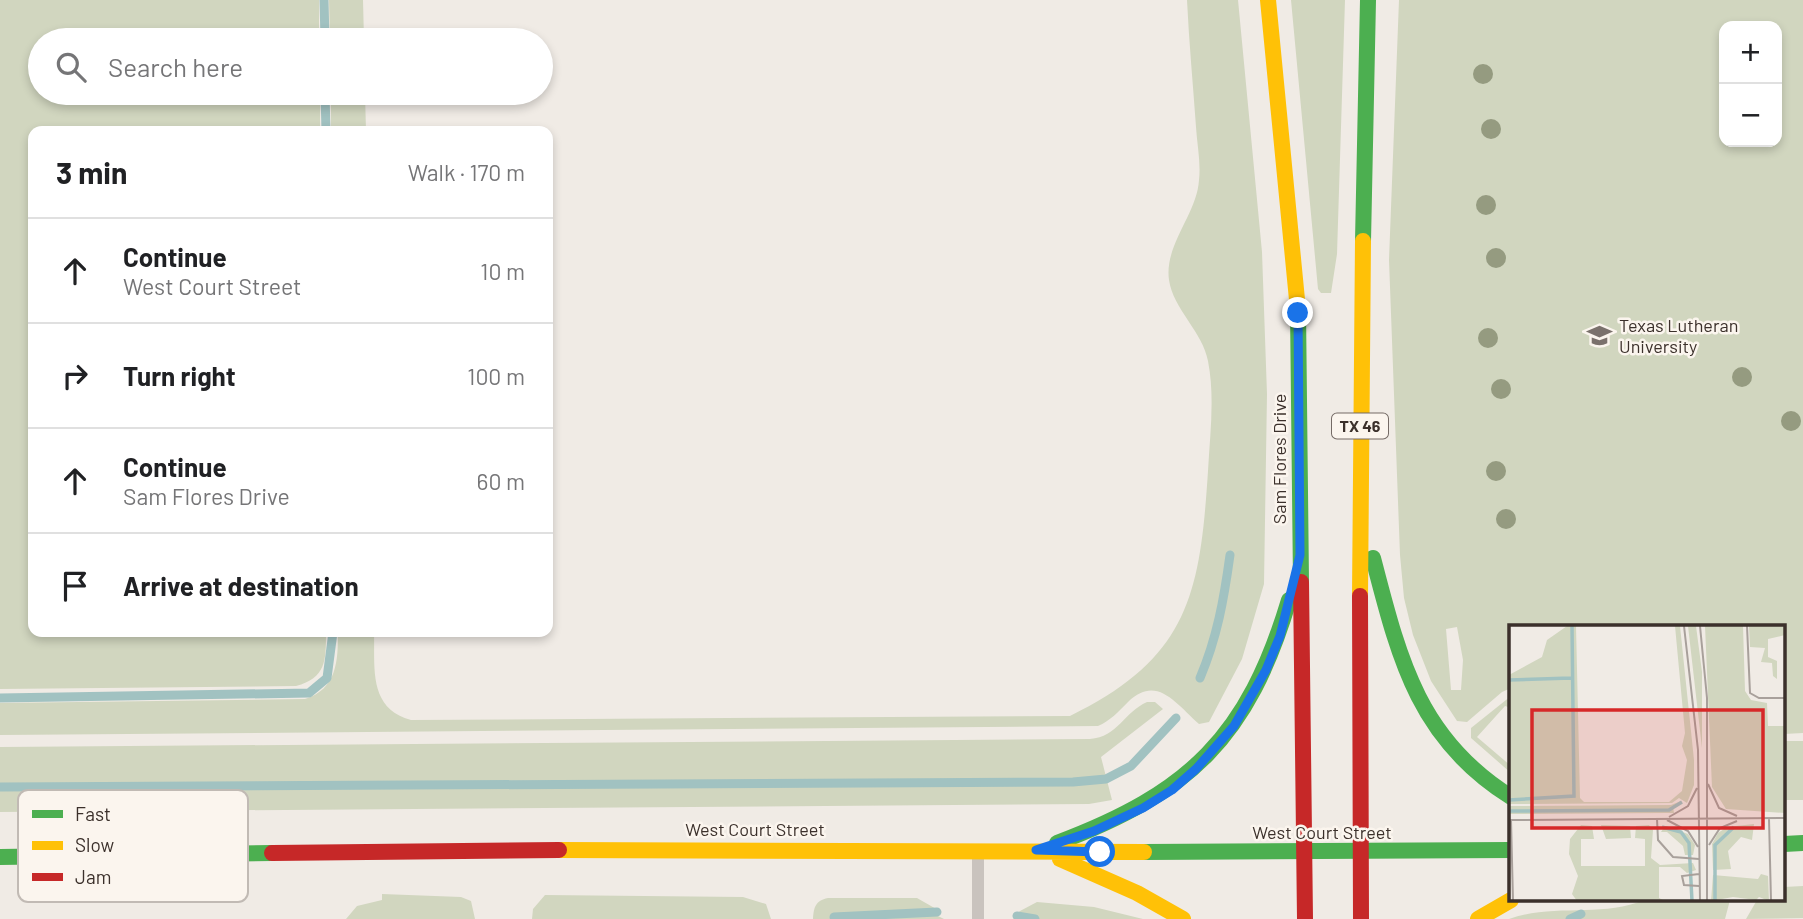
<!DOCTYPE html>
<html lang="en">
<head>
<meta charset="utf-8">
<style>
	body { margin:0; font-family:Barlow,sans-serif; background:#f6f6f6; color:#202124 }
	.controls { position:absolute; right:21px; top:21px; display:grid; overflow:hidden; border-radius:14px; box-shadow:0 4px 10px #0003 }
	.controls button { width:63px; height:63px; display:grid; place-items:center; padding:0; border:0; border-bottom:2px solid #e0e0e0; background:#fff; color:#202124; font:35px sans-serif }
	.stop { position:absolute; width:21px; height:21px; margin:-16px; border:5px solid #1a73e8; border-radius:50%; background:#fff }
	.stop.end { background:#1a73e8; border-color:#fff; box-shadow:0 2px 7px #0008 }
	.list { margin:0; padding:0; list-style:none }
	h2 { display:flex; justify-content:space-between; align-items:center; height:91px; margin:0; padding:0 28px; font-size:30px }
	h2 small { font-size:23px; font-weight:400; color:#757577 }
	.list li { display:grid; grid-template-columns:46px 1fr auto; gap:21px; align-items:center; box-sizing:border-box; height:105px; padding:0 28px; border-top:2px solid #e0e0e0 }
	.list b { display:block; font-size:26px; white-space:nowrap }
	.list p { margin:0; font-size:23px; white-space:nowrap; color:#757577 }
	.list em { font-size:23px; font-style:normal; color:#757577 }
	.icon { flex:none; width:38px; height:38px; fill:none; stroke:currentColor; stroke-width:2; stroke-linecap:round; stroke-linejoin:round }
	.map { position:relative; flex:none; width:1803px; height:919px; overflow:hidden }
	.search { position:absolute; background:#fff; box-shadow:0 4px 10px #0003; left:28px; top:28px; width:525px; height:77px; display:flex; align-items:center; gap:18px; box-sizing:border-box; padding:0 24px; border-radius:38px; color:#757577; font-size:26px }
	.panel { position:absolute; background:#fff; box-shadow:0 4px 10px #0003; left:28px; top:126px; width:525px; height:511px; border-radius:14px }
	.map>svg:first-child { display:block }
	.green { fill:#d1d6bf; fill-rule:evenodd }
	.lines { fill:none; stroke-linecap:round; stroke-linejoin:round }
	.stream { stroke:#a1c2c1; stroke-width:9 }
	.lane { stroke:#c9c3be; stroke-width:12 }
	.fast { stroke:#4caf50; stroke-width:16 }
	.slow { stroke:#ffc107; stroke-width:16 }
	.jam { stroke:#c62828; stroke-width:16 }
	.tree { fill:#959b80 }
	.route { stroke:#1a73e8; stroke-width:9 }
	.labels { text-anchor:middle; stroke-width:5; stroke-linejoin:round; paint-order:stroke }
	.shield { fill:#fbf5ee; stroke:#756b66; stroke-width:2 }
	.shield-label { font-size:16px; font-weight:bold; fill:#3b302b }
	.poi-label { font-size:18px; fill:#3b302b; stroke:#fbf5ee; text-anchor:start }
	.street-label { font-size:18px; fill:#3b302b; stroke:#fbf5ee }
	.inset-river { fill:none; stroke:#a1c2c1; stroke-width:3.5 }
	.inset-road { fill:none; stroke:#a8a09b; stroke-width:2 }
	.view { fill:#d62828; fill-opacity:0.15; stroke:#d62828; stroke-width:3.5 }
	.inset-edge { fill:none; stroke:#3b302b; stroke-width:3.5 }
	.key { fill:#fbf5ee; stroke:#c1bab4; stroke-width:2 }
	.key-label { font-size:19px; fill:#3b302b }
</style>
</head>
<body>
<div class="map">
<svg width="1803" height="919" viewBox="0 0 1803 919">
	<rect width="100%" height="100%" fill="#f0ebe5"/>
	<!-- green -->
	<path class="green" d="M0,0H319V40H40V93H320V131H33V632H326C326,661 326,678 296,686L0,689Z
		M329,0H363L364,40H330Z
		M1187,0H1238L1262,252L1267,394L1264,584L1242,659L1209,722L1199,724C1176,704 1157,674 1128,702C1118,712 1110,721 1098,726L0,735V703L305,699C337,689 338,661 338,632H374C375,668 368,708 411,720L1070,716C1189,658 1200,594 1208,471C1210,434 1215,397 1208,361C1203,332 1173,309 1169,280C1164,245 1197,214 1199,180C1201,163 1197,144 1196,127C1193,85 1189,42 1187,0Z
		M1291,0H1345L1337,254L1331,293H1321L1318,289Z
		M1399,0H1803V733L1784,734V627H1511V688L1502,692L1467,722L1457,721L1431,681L1413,635L1404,598L1400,555L1389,260ZM1724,26H1777V142H1724ZM1457,627L1463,660L1461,690H1451L1446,629Z
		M331,93H365L366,131H331Z
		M1511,696V708L1505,706L1477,737L1511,766V773L1471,738V728Z
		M1147,702H1155L1163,709L1101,757L1112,800L1089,804L0,812V747L1090,739C1118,737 1124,712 1147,702Z
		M1784,741H1803V800H1784Z
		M1803,886V918L1746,919L1757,900H1784V887Z
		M382,894L461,897L471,901L475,919H346L357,906L382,900Z
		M545,895L743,897L766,904L771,919H532L533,909Z
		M828,898H917L938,910L936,915L944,919H813C814,907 815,901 828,898Z
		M1644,900H1730L1725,919H1509C1552,903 1602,918 1644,900Z
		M1037,902L1094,907L1143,919H1014H1022V913H1018L1020,911Z"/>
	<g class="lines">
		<!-- stream -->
		<path class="stream" d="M324,0L325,40
			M325,93L326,131
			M1200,678C1217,638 1224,599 1230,555
			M0,698L309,693L327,678L333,632
			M0,787L1073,782L1106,779L1131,766L1176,718
			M1017,916L1035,919
			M834,917L937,912
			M1570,919L1581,914"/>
		<!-- lane -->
		<path class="lane" d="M978,854V919"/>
		<!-- fast -->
		<path class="fast" d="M1363,241L1368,0
			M1298,310L1301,582
			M1373,558C1399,658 1418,739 1511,797
			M1057,843C1190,793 1248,737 1289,600
			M1784,844L1803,843
			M1144,852L1511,850
			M0,857L272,853"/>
		<!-- slow -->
		<path class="slow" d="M1268,0L1298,310
			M1360,596L1363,241
			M559,850L1144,852
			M1060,859L1137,893L1183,919
			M1478,919L1511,900"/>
		<!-- jam -->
		<path class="jam" d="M1301,582L1305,919
			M1360,596L1361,919
			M272,853L559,850"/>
	</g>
	<!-- trees -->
	<g class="tree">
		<circle cx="1483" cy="74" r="10"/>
		<circle cx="1491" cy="129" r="10"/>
		<circle cx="1486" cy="205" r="10"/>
		<circle cx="1496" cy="258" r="10"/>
		<circle cx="1488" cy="338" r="10"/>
		<circle cx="1742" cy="377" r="10"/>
		<circle cx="1501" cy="389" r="10"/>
		<circle cx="1791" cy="421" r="10"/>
		<circle cx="1496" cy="471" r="10"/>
		<circle cx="1506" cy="519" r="10"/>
	</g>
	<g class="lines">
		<!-- route -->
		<path class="route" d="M1100,852L1036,850L1094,831L1143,808L1172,790L1196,769L1234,726L1266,670L1280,636L1300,555L1298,313"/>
	</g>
	<!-- icons -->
	<defs>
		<symbol id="university-bare" viewBox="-9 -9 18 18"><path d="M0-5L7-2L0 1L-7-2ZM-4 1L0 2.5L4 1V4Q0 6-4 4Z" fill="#7a716c" stroke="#fbf5ee" stroke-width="2.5" paint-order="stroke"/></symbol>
	</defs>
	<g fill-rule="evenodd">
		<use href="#university-bare" x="1582" y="318" width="35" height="35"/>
	</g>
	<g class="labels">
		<!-- shield labels -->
		<rect class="shield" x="1332" y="413.5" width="56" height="25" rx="5"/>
		<g class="shield-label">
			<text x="1360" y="432">TX 46</text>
		</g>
		<!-- poi labels -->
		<g class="poi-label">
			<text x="1619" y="332">Texas Lutheran<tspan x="1619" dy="21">University</tspan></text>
		</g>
		<!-- street labels -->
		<g class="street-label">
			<text transform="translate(1280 459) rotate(-90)" y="6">Sam Flores Drive</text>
			<text x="755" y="836">West Court Street</text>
			<text x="1322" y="839">West Court Street</text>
		</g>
	</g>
	<!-- overview -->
	<g transform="translate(1509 625)">
		<rect width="276" height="276" fill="#f0ebe5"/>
		<path d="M58,1H63L64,171L0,174V50L33,32L38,15ZM64,1H67L71,173L75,177H160L173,166L178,135L173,121L176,108L166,1H171L185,135V160L178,178L170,173L163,178L0,179V175L65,172ZM179,1H187L193,47V123ZM196,1H234L236,66L242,75L258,78L259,101H276V188L217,184L203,162ZM240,1H276V10L259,14V32L268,36V54L264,51L263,38L252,37L256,23L241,22ZM172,176L164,182L165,188H157L0,189V181L162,180ZM245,199L243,215L232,212L219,226L222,244L204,245L203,219L209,208L218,202ZM72,200L83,201L85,214H72V241H136V214L126,213L127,201L140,200L144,205L142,233L151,240L184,238L187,245L178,248L171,242H150V273L156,276H68L63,269L69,251L60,229L61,214ZM92,200L121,201L122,213L97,214ZM156,201L179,209L186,220L184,230H176L174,221L158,207H152ZM252,249L259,251L260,276L250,272L247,275L224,272L202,276L204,250L249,254Z" fill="#d1d6bf"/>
		<path class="inset-river" d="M0,55L62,53M0,175L65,171L63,1M0,186L160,185L173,177M153,202L172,207L180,218L183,276M206,276V220L225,202"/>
		<path class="inset-road" d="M175,1L189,125L191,276M191,1L198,73V276M238,1L241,68L250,73H277M199,159L210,183L228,191M160,192L179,181L188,163M148,194L149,215L164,232L190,234M260,194L262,276M0,195L277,193M2,195L4,276M158,195L179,206L189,222M200,220L211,203L228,196M190,261L175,260L173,251L190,249"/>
		<path class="view" d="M23,85H254V203H23Z"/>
		<rect width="276" height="276" class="inset-edge"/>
	</g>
	<!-- legend -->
	<rect x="18" y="790" width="230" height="112" rx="10" class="key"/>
	<rect x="32" y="810" width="31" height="8" fill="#4caf50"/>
	<rect x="32" y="841" width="31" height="9" fill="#ffc107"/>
	<rect x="32" y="873" width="31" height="8" fill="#c62828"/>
	<g class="key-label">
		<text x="75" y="821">Fast</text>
		<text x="75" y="852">Slow</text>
		<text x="75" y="884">Jam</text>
	</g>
</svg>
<div class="controls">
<button>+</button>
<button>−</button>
</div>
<div class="stop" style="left:1100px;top:852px"></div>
<div class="stop end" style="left:1298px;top:313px"></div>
<div class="search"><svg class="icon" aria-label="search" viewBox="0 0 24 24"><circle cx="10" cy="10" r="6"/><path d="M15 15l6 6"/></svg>Search here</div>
<section class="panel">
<h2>3 min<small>Walk · 170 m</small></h2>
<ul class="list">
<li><svg class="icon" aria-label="ahead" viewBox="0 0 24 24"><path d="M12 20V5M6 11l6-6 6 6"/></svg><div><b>Continue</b><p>West Court Street</p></div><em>10 m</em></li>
<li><svg class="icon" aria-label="right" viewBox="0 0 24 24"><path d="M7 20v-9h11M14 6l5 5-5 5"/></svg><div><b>Turn right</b></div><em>100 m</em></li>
<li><svg class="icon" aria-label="ahead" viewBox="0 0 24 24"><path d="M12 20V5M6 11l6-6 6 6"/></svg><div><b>Continue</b><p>Sam Flores Drive</p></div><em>60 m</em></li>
<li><svg class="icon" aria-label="arrive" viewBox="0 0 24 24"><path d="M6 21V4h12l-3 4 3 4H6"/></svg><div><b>Arrive at destination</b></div></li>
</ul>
</section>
</div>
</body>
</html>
